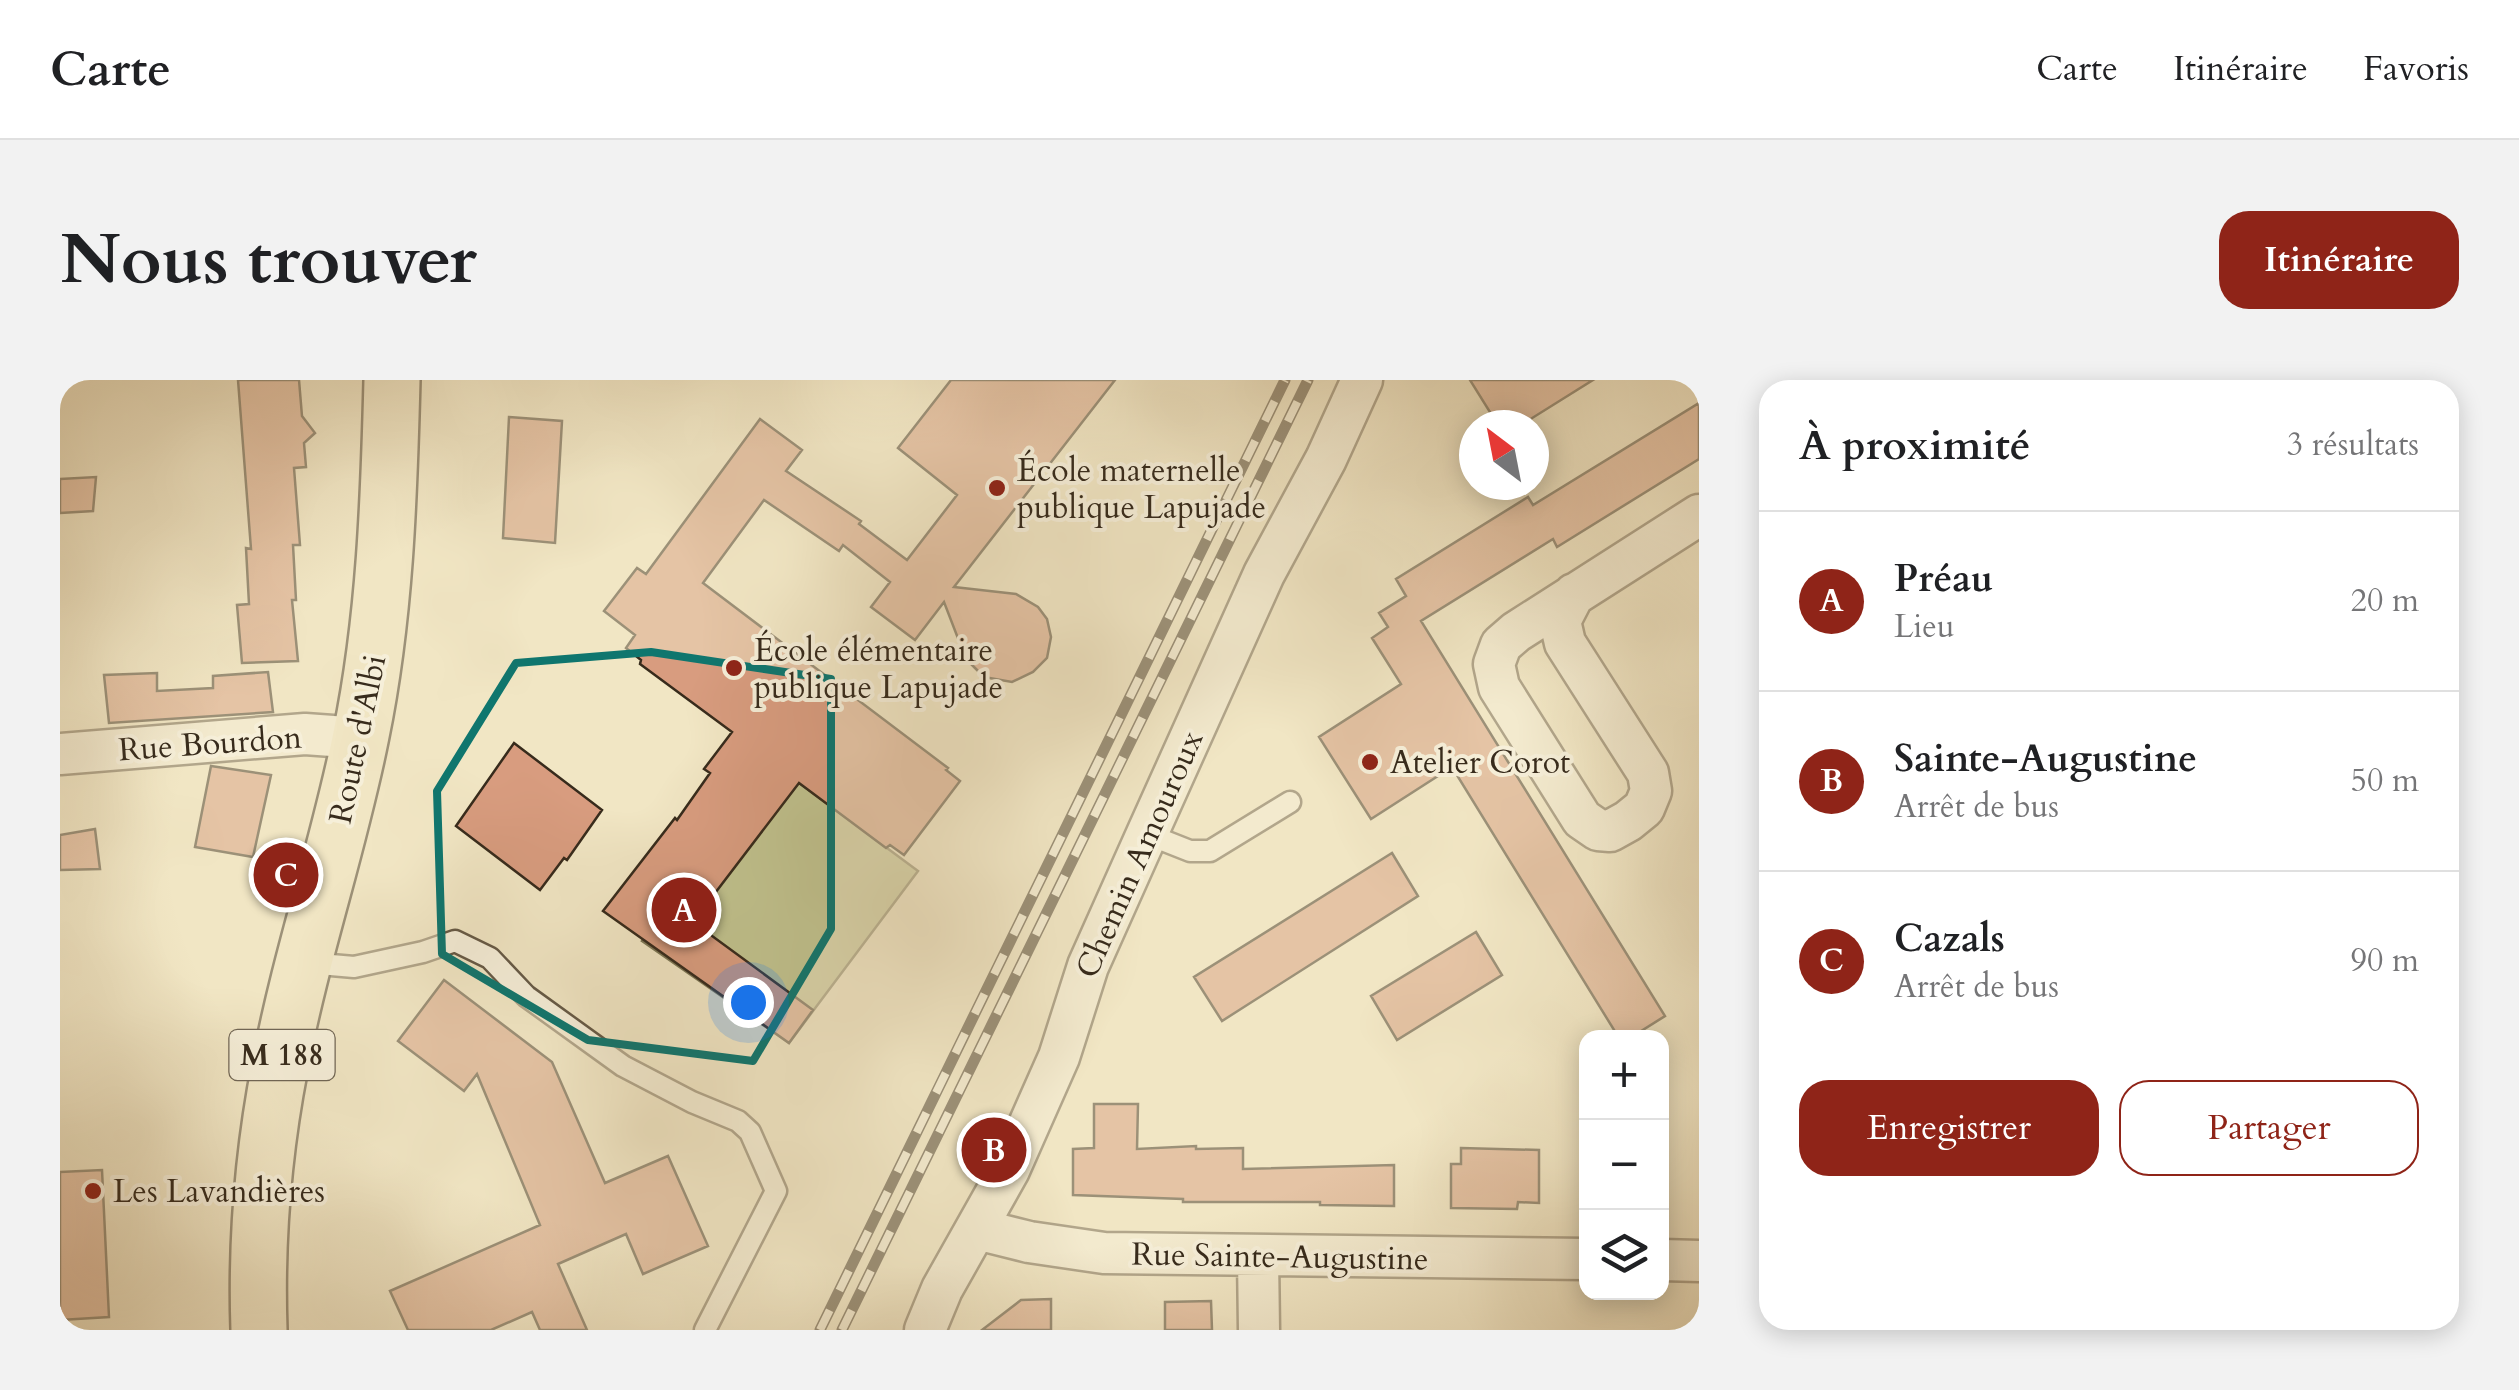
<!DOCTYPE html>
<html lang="fr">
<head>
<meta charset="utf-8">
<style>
	body { margin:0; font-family:Cardo,serif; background:#f2f2f2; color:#202124 }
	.controls { position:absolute; right:30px; bottom:30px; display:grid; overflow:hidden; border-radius:20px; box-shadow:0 5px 25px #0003 }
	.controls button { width:90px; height:90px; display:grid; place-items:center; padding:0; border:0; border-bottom:2px solid #e0e0e0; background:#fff; color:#202124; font:50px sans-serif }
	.compass { position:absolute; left:1399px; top:30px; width:90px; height:90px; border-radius:50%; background:#fff; box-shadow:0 5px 25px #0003; rotate:328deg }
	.you { position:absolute; left:688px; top:622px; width:35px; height:35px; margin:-25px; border:8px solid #fff; border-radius:50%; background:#1a73e8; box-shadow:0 0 0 15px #1a73e833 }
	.badge { display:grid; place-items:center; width:65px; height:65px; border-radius:50%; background:#8f2418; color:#fff; font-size:32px; font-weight:700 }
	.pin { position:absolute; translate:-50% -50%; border:5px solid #fff; box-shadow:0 2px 10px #0006 }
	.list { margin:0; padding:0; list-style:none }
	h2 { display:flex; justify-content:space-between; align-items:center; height:130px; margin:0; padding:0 40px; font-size:42px }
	h2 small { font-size:32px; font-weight:400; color:#757577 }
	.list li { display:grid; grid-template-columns:65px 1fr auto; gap:30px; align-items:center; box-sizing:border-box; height:180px; padding:0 40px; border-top:2px solid #e0e0e0 }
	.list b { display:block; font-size:38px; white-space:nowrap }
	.list p { margin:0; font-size:32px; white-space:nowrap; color:#757577 }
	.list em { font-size:32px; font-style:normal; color:#757577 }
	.actions { display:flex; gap:20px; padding:30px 40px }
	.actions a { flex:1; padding:22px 0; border:2px solid #8f2418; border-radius:30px; text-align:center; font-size:35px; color:#8f2418 }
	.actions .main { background:#8f2418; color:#fff }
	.icon { flex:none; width:55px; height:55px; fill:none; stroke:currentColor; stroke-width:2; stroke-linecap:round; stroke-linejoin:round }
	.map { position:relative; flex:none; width:1639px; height:950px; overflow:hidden; border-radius:30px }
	header { display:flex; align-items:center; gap:60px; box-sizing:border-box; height:140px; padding:0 50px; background:#fff; border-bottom:2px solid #e0e0e0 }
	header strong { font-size:48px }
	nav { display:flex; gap:55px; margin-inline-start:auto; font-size:35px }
	.intro { display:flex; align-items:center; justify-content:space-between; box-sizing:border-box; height:240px; padding:0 60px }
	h1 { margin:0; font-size:70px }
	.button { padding:25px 45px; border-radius:30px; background:#8f2418; color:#fff; font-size:35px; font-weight:700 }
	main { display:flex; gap:60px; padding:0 60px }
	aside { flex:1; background:#fff; border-radius:30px; box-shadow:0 5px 25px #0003 }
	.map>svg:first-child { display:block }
	.green { fill:#c1c38f; stroke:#7c7756; stroke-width:2.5 }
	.building { fill:#d89c7f; stroke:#372b1c; stroke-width:2.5 }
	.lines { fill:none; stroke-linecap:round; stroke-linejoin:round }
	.service-casing { stroke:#665a46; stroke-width:25 }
	.minor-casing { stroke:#665a46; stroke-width:45 }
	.primary-casing { stroke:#372b1c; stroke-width:60 }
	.service { stroke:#f6efd9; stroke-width:20 }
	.minor { stroke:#f6efd9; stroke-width:40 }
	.primary { stroke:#f1e6c4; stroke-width:55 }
	.rail-casing { stroke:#372b1c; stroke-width:11 }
	.rail { stroke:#f6efd9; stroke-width:8; stroke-dasharray:22; stroke-linecap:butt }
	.marked { fill:none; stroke:#0f766e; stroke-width:8; stroke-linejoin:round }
	.poi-dot { fill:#8f2418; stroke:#f6efd9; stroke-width:4 }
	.labels { text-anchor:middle; stroke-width:8; stroke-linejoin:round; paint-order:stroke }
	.shield { fill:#f6efd9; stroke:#706655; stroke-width:2.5 }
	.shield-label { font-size:30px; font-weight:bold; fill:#372b1c }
	.poi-label { font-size:32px; fill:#372b1c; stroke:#f6efd9; text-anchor:start }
	.street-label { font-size:32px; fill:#372b1c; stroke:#f6efd9 }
</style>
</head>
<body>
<header>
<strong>Carte</strong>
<nav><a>Carte</a><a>Itinéraire</a><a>Favoris</a></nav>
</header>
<div class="intro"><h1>Nous trouver</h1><a class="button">Itinéraire</a></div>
<main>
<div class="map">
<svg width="1639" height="950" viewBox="0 0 1639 950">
	<rect width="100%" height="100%" fill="#f1e6c4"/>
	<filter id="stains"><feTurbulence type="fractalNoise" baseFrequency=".002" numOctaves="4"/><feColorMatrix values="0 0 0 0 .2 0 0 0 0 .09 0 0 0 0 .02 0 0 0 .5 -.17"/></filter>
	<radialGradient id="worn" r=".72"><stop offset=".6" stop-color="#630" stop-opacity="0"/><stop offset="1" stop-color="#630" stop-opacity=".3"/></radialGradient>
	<!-- green -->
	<path class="green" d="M715,385L858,491L729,663L582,561Z"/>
	<!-- building -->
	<path class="building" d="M178,0H239L242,36L255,53L244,63L246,87L234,88L240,165H233L236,220H232L238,281L182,283L177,225L189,224L186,168L191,169Z
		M891,0H1055L894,207L956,214L978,227L987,239L991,257L987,278L973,292L952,302L924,297L906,279L884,222L855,260L811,227L830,202L783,165L779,171L704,120L643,203L888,388L886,390L900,401L844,475L830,465L826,468L739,403L633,542L753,630L729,663L543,531L615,438L617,440L650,393L644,389L672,352L580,284L581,280L566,268L575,255L544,231L577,188L586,194L700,39L742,70L726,91L801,141L799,144L847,180L897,115L838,68Z
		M1410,0H1533L1461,45H1438Z
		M1639,23V79L1497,167L1493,159L1361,241L1605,636L1570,658H1559L1392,387L1311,439L1259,357L1341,304L1312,258L1328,247L1319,233L1346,216L1336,199L1468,117L1473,125Z
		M449,37L502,41L495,163L443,158Z
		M36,97L33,131L0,133V99Z
		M208,292L213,332L49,343L44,295L97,293V311L153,308V296Z
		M454,363L542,430L507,480L504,478L480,510L396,446Z
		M151,386L211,395L193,477L135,467Z
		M35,449L40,489L0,490V455Z
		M1332,473L1358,516L1162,641L1134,597Z
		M1416,552L1442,595L1337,660L1311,616Z
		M384,600L492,682L545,803L608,776L648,866L583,894L566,854L498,884L527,950H480L472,932L431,950H348L330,911L480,845L417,694L404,711L338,661Z
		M1034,724H1078L1077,769L1136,766V769L1183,768V789L1334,785V826L1260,825V822H1123V819L1013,815V769L1034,768Z
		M1401,768L1479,770V823L1458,822L1457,829L1391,828V784H1401Z
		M42,790L49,937L0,940V792Z
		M991,919V950H922L961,920Z
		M1151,921L1152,950H1105V922Z"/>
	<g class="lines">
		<defs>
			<path id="service" d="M1087,454L1130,471H1150L1230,422
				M248,583L294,587L363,572L395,561L430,578L466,616L563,686L632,722L678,741L690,752L716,811L645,950"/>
			<path id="minor" d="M1514,214L1500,241L1505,263L1588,393L1591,411L1584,428L1568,441L1550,451L1538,450L1522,439L1439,307L1434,284L1441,265L1456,252L1639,135
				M0,374L245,354L300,358
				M917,849L969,862L1044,873L1526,879
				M1198,876L1199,950
				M1602,880L1639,881
				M865,950L882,909L949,790L999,677L1028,586L1087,454L1204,194L1266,79L1302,0"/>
			<path id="primary" d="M199,950C196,861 203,773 220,686C241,574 279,466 301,355C325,238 329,119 332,0"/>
		</defs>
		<!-- service casing -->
		<use href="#service" class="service-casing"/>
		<!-- minor casing -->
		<use href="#minor" class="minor-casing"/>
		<!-- primary casing -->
		<use href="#primary" class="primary-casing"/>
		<!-- service -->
		<use href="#service" class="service"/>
		<!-- minor -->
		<use href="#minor" class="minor"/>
		<!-- primary -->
		<use href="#primary" class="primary"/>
		<defs>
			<path id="rail" d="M760,950L1225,0
				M782,950L1248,0"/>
		</defs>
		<!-- rail casing -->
		<use href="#rail" class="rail-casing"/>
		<!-- rail -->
		<use href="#rail" class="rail"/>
	</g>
	<!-- marked area -->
	<path d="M0 0H1639V950H0ZM591,272L771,299V549L693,681L528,660L382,574L377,411L456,283Z" fill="#f1e6c4" fill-opacity=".55" fill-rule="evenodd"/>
	<path class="marked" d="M591,272L771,299V549L693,681L528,660L382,574L377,411L456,283Z"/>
	<!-- markers -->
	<g class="poi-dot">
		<circle cx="937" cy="108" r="10"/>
		<circle cx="674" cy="288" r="10"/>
		<circle cx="1310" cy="382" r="10"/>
		<circle cx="33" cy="811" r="10"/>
	</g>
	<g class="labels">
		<!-- shield labels -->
		<rect class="shield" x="169.5" y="650" width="105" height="50" rx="8"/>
		<g class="shield-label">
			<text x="222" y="685">M 188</text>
		</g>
		<!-- poi labels -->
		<g class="poi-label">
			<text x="957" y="101">École maternelle<tspan x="957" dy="37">publique Lapujade</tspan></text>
			<text x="694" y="281">École élémentaire<tspan x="694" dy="37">publique Lapujade</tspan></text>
			<text x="1330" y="393">Atelier Corot</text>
			<text x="53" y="822">Les Lavandières</text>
		</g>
		<!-- street labels -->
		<g class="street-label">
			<text transform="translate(297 359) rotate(-78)" y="11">Route d'Albi</text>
			<text transform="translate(150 363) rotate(-4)" y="11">Rue Bourdon</text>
			<text transform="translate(1079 474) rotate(-66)" y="11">Chemin Amouroux</text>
			<text transform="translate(1220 876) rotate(1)" y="11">Rue Sainte-Augustine</text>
		</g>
	</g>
	<rect width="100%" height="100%" filter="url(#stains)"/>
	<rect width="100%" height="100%" fill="url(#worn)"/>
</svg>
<div class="controls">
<button>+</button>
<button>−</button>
<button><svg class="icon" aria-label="layers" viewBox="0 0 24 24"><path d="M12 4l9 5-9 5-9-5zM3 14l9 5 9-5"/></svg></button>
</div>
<svg class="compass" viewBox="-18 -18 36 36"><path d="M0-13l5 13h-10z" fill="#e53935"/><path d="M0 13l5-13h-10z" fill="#757577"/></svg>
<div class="you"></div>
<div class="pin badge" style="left:624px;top:530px">A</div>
<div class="pin badge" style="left:934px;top:770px">B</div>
<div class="pin badge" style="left:226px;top:495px">C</div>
</div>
<aside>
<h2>À proximité<small>3 résultats</small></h2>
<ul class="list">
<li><span class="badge">A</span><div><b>Préau</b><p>Lieu</p></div><em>20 m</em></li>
<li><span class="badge">B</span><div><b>Sainte-Augustine</b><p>Arrêt de bus</p></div><em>50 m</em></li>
<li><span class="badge">C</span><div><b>Cazals</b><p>Arrêt de bus</p></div><em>90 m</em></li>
</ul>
<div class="actions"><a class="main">Enregistrer</a><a>Partager</a></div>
</aside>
</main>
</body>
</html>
